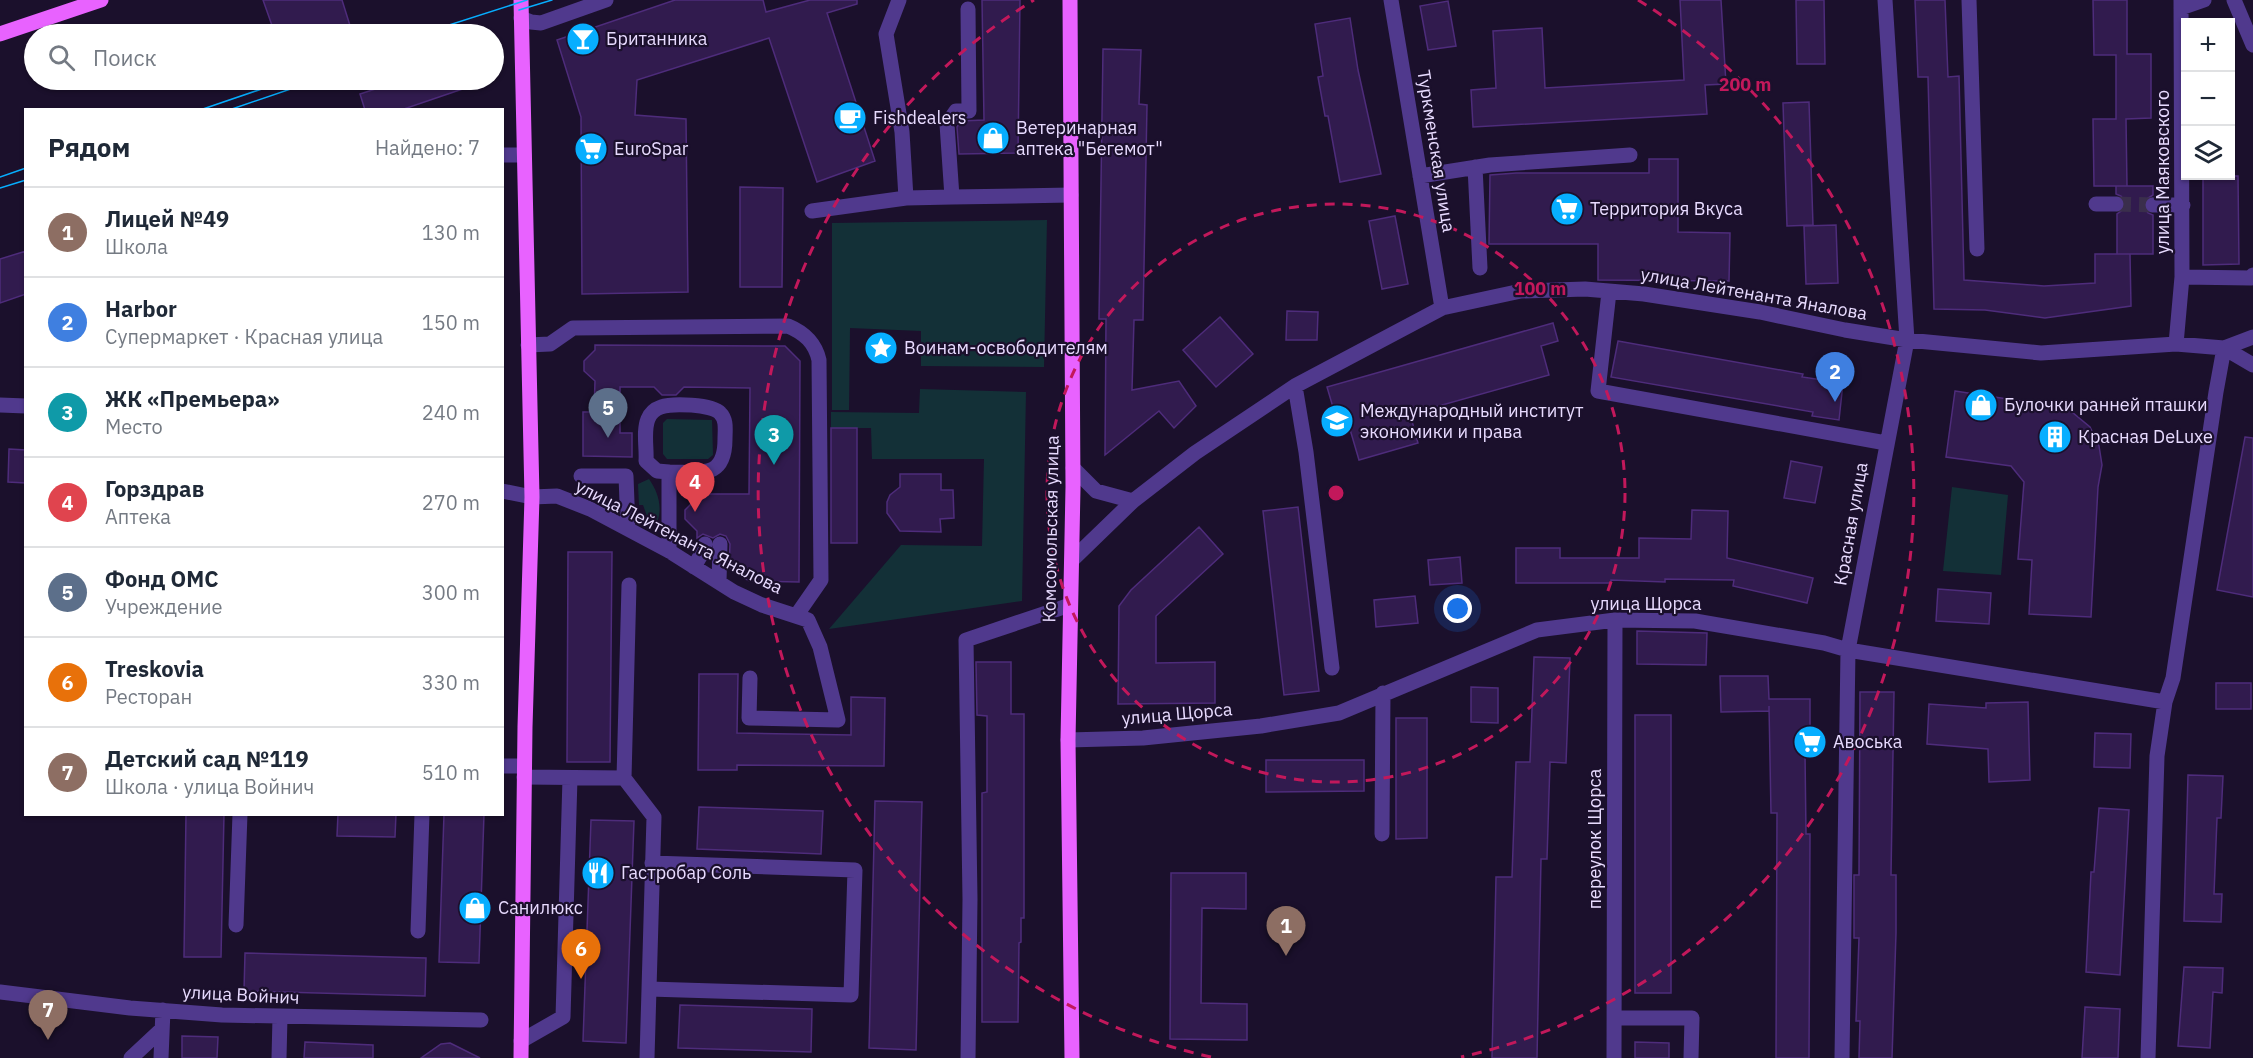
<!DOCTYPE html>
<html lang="ru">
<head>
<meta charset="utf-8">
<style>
	body { margin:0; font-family:"IBM Plex Sans",sans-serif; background:#f2f2f3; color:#1f2937 }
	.controls { position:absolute; right:18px; top:18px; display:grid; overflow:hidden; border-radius:0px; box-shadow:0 2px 4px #0004 }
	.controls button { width:54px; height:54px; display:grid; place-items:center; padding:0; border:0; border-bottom:2px solid #e0e1e3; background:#fff; color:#1f2937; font:30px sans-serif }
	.you { position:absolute; left:1458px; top:609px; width:21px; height:21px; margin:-15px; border:4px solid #fff; border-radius:50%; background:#1a73e8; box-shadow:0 0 0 9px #1a73e833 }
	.badge { display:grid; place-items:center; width:39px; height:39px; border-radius:50%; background:#1a73e8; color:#fff; font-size:20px; font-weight:700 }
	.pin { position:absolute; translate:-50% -50px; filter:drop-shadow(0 2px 3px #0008) }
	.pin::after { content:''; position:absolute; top:32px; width:21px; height:18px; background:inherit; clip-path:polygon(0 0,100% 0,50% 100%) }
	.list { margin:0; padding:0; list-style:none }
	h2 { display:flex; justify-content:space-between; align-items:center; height:78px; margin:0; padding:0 24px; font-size:26px }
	h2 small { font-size:20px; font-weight:400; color:#747a83 }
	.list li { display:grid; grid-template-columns:39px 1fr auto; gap:18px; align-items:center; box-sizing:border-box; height:90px; padding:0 24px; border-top:2px solid #e0e1e3 }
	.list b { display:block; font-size:22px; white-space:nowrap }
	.list p { margin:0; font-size:20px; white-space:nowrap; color:#747a83 }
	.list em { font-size:20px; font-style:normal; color:#747a83 }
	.icon { flex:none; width:33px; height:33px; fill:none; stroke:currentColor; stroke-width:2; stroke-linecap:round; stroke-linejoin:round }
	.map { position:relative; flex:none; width:2253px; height:1058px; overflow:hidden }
	.search { position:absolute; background:#fff; box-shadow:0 2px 4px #0004; left:24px; top:24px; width:480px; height:66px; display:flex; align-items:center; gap:15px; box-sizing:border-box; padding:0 21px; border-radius:33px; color:#747a83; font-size:22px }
	.panel { position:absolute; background:#fff; box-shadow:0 2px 4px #0004; left:24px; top:108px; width:480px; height:708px; border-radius:0px }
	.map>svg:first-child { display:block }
	.green { fill:#133037 }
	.building { fill:#311b4e; stroke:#4e2c7b; stroke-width:1.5 }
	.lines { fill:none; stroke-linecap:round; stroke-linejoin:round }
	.minor-tunnel { stroke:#3a2e4c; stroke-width:15; stroke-dasharray:15 8; stroke-linecap:butt }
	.minor { stroke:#50398d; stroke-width:15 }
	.major { stroke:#e862ff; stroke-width:15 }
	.tram { stroke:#07aeff; stroke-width:1.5 }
	.ring { fill:none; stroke:#c2185b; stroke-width:3; stroke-dasharray:10 8 }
	.labels { text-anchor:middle; stroke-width:4.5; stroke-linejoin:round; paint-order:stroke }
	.poi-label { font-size:18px; fill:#e8dbff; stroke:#1b102c; text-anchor:start }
	.street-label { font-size:18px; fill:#e8dbff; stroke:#1b102c }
	.centre { fill:#c2185b; stroke:#1b102c; stroke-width:3 }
	.ring-label { font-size:18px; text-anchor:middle; font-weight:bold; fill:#c2185b; stroke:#1b102c; stroke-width:4.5; stroke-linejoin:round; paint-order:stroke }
</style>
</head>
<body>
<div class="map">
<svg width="2253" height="1058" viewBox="0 0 2253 1058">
	<rect width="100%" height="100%" fill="#1b102c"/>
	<!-- green -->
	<path class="green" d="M1047,220L1044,367L921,366V331L850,328L849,410H832V223Z
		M920,389L1026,392L1022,601L829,629L901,545L982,546L984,459H872L871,428H831V412L919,413Z
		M667,419L712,420L713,455L708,459H667L663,454V423Z
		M649,479C658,492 663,507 657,523L647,516L643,505H639L638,484Z
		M1952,487L2008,495L2001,575L1943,571Z"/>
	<!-- building -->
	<path class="building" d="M263,0H342L352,32L343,34H275Z
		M675,0H763L766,12L810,0H857V4L827,13L875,161L817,182L769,38L637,80L635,115L686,119L688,292L582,294L581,117L557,40Z
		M982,0H1020L1018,153L959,154L957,127L961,121L984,120Z
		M1680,0H1721L1726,84L1705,85L1707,114L1473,127L1471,90L1496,88L1493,31L1542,28L1545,88L1684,80Z
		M1796,0H1824L1825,64H1797Z
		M1915,0H1945L1948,77L1959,76L1964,280L2044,286L2095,283V254H2130L2131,306L2045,318L1985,310L1934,309L1928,77H1918Z
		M2093,0H2127V54H2151V118L2126,119L2127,186H2094L2093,119H2116V55H2094Z
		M1448,1L1456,46L1428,50L1420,6Z
		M1350,18L1358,70L1381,174L1340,182L1328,116H1325L1318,77L1323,76L1315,24Z
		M1103,49L1141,50L1139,104L1147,105L1143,320H1134L1132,390L1179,381L1196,406L1174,428L1159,411L1105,455L1106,319H1099Z
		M403,80H482L483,82L401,110H365L360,94Z
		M1809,102L1813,225L1787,226L1783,103Z
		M1649,159H1678V232L1730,233L1729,281L1598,280V244H1489L1490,175L1516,173H1649Z
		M2203,176H2238L2239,264L2203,265Z
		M2116,186H2153V195L2145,200L2143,206L2148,213L2153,215V254H2117V214L2124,209L2126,203L2121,196L2116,194Z
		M740,187L783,188L782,287H740Z
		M1395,216L1408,284L1382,289L1369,221Z
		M1836,225L1838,283L1806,284L1804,226Z
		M26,251V294L0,303V259Z
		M1287,311L1318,312L1317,340H1286Z
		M1220,317L1253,354L1216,387L1183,350Z
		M1553,323L1558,341L1541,346L1549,375L1410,414L1418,443L1359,460L1347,419L1337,421L1327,387Z
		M1618,341L1803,374L1802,377L1843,383L1839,420L1812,416L1813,412L1611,377Z
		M595,345L785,346L800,361L799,582L749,581L729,567L730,544L726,536L720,534L713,538L703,534L697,538V531L685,519V510L701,494H749L750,388L684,387L676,395H662L654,387H620V433H632V457L583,456V412H594L595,381L584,371V361L595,350Z
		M1955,391L2060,407L2073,413L2090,427L2099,446L2102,465L2098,487L2091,617L2029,614L2032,560L2018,559L2024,482L2011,466L1946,457Z
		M831,428H857V543H831Z
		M2245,437L2253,438V597L2217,590Z
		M9,449L26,450V483L8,482Z
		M1791,461L1822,467L1815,503L1784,498Z
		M900,474H941V490H953L954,518L940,519L941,532L900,531L887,513V502L890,495L900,487Z
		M1298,507L1319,691L1284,695L1263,511Z
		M1692,510L1728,511L1727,558L1813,578L1807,603L1733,586L1734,580L1665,579V582L1611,580V583H1516V548H1560V558H1639V538L1691,539Z
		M1199,527L1223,554L1156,616V663L1215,662V703L1118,704L1119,606L1131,590Z
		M568,552H612L610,762H567Z
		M1460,557L1462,583L1430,585L1428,560Z
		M1938,589L1991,593L1989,624L1936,621Z
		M1415,596L1418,623L1376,627L1374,600Z
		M1637,631L1707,633L1706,665L1637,664Z
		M1534,657L1570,658L1566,763L1550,762L1547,859H1541L1537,1058H1492L1496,877H1512L1516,762H1530Z
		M976,662H1011V714H1024V918H1021V942L1019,943L1018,1022H982V793L987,792V716L977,715Z
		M699,674H738L737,733L851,735V697L885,698L884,766L737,765V770H698Z
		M1720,676H1768L1769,699H1810V753H1805L1806,834H1810L1809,1058H1776L1777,813H1771L1769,706V711L1721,712Z
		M2216,683H2251V709H2216Z
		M1471,687L1498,688V723L1471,722Z
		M1860,692H1894L1891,875H1896V933L1892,1058H1859L1860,1021H1856L1859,938H1854V875H1859Z
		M2028,702L2030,780L1989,782L1988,749L1927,744L1929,704L1986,708V703Z
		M1635,715H1671V993H1635Z
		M1396,718H1427V838L1396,839Z
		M2095,733L2131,734L2130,768L2094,767Z
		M1266,760H1364V791L1266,792Z
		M2188,775L2223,776L2221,818H2217L2214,894H2222L2221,922L2184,921Z
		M875,801L922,802L916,1050L869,1048Z
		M699,807L823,811L821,854L697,849Z
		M2099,808L2129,810L2120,975L2086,972L2091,872H2094Z
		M186,814H224L221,957H184Z
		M338,814H396L395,837L337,836Z
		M444,814H484L479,963L439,962Z
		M591,820L634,821L626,1043L583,1041Z
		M1171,873H1246V909L1202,908L1201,1003L1247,1004V1040L1170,1039Z
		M245,953L426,958L425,996L244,991Z
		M2184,967L2223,968L2222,993L2213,992L2210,1048L2178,1046Z
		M680,1005L812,1009L811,1052L678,1048Z
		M2085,1007L2120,1009L2118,1058H2082Z
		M182,1036L218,1037L217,1058H182Z
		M305,1042L373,1045V1058H304Z
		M1635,1042L1669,1043V1058H1635Z
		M450,1043L480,1058H421L441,1044Z"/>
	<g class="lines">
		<!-- minor-tunnel -->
		<path class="minor-tunnel" d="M2116,204L2153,205"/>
		<!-- minor -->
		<path class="minor" d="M899,0L886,34L902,132L906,198
			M1391,0L1442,308
			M1969,0L1977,249
			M2234,0L2253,45
			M2181,8L2204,0
			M968,9L969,111H956L947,124L952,197L1071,195
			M521,18L531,22L541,23L606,0
			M502,155H524
			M1475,167L1480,268
			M1420,176L1490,165L1630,155
			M2096,204H2116
			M2153,205H2183
			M812,211L906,198L952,197
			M2182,277L2251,278L2253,275
			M1609,292L1598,391L1886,443
			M2176,344L2182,277L2181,0
			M528,345L550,344L573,328L788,326C805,333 815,343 819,360L821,580L796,616
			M2224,348L2253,337
			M1295,386L1306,452L1332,668
			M0,405L26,406
			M1073,468L1096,491L1133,501
			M581,476H626L628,529
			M502,491L532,497L557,496L590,509L669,551L734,592L762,605L808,620L820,647L838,720L749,718L750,678
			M669,551V472C700,472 725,480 725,439C725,430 727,420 720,413C712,404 672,403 661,407C655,409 650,414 648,419C643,431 647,449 646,461L657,471L669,472
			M1072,560L1133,501L1195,453L1295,386L1442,308L1521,291L1585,289L1644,294L1760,312L1845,330L1907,340L2041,353L2176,344L2224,348L2253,365
			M694,567L703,551L705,544
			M719,582L720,544
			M1068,740L1143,738L1261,726L1339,713L1537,630L1615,620L1695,621L1824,643L1848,650L2165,702
			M502,766H524
			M524,777L624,778L629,585
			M624,778L654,817L647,1058
			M1382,834L1383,693
			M236,925L240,814
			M418,931L422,814
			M649,989L851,995L855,870L652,863
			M0,992L130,1008L222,1015L481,1020
			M1615,1018H1692L1691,1058
			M521,1041L563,1017L570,778
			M131,1058L161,1030
			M161,1058L163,1010
			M279,1058L280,1017
			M968,1058L970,899L966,640L1070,605
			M1614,1058L1615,620
			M1842,1058L1848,650L1907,340L1885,0
			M2148,1058L2157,756L2165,702L2173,678L2216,392L2224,348"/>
		<!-- major -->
		<path class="major" d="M521,0L532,497L525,727L521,1058
			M1070,0L1073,487L1068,740L1072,1058
			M0,34L101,0"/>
		<!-- tram -->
		<path class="tram" d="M519,10L552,0
			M421,34L527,0
			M200,110L288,80
			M229,110L317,80
			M0,177L26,168
			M0,188L26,180"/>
	</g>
	<!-- distance rings -->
	<g class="ring">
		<circle cx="1336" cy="493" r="289"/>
		<path d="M1211 1057A578 578 0 0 1 1034 0M1638 0A578 578 0 0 1 1461 1057"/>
	</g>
	<!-- icons -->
	<defs>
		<symbol id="bar-disc" viewBox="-11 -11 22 22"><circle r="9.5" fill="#07aeff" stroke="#1b102c"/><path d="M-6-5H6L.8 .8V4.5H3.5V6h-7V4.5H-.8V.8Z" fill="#fff"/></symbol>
		<symbol id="cafe-disc" viewBox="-11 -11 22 22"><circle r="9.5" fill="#07aeff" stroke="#1b102c"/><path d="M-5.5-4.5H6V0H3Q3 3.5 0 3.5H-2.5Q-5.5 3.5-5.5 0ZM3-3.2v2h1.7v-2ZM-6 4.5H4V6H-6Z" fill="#fff"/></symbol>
		<symbol id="shop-disc" viewBox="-11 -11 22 22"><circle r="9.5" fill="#07aeff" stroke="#1b102c"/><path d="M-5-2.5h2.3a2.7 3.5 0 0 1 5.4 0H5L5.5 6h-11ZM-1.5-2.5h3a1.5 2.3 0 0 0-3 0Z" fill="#fff"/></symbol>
		<symbol id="supermarket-disc" viewBox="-11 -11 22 22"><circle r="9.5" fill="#07aeff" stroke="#1b102c"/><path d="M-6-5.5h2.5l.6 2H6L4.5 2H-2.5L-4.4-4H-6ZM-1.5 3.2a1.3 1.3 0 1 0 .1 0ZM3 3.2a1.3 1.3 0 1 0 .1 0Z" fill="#fff"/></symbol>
		<symbol id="sight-disc" viewBox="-11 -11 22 22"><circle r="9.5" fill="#07aeff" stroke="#1b102c"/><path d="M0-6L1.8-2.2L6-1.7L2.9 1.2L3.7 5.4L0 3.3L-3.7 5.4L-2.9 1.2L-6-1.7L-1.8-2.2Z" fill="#fff"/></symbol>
		<symbol id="university-disc" viewBox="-11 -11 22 22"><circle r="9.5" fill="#07aeff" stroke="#1b102c"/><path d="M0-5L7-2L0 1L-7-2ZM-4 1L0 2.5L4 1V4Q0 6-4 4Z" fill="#fff"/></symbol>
		<symbol id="building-disc" viewBox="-11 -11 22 22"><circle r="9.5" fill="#07aeff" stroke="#1b102c"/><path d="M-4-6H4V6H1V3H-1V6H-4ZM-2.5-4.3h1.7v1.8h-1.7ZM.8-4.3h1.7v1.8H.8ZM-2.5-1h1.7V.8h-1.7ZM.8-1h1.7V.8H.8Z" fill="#fff"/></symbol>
		<symbol id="restaurant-disc" viewBox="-11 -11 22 22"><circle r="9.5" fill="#07aeff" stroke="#1b102c"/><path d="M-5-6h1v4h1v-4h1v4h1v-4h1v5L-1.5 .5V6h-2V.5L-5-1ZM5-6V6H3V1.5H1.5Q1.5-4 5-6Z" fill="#fff"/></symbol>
	</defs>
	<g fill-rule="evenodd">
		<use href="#bar-disc" x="564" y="20" width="38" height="38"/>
		<use href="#cafe-disc" x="831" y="99" width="38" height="38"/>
		<use href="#shop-disc" x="974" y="119" width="38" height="38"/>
		<use href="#supermarket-disc" x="572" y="130" width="38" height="38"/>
		<use href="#supermarket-disc" x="1548" y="190" width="38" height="38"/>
		<use href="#sight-disc" x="862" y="329" width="38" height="38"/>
		<use href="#shop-disc" x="1962" y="386" width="38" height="38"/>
		<use href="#university-disc" x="1318" y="402" width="38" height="38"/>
		<use href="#building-disc" x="2036" y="418" width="38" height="38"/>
		<use href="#supermarket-disc" x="1791" y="723" width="38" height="38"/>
		<use href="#restaurant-disc" x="579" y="854" width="38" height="38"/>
		<use href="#shop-disc" x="456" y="889" width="38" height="38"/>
	</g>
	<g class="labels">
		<!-- poi labels -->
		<g class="poi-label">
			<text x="606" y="45">Британника</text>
			<text x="873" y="124">Fishdealers</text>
			<text x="1016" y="134">Ветеринарная<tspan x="1016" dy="21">аптека "Бегемот"</tspan></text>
			<text x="614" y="155">EuroSpar</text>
			<text x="1590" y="215">Территория Вкуса</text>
			<text x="904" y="354">Воинам-освободителям</text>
			<text x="2004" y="411">Булочки ранней пташки</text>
			<text x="1360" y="417">Международный институт<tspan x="1360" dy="21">экономики и права</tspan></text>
			<text x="2078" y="443">Красная DeLuxe</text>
			<text x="1833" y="748">Авоська</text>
			<text x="621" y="879">Гастробар Соль</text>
			<text x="498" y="914">Санилюкс</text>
		</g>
		<!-- street labels -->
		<g class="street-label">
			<text transform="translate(1436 151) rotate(81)" y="6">Туркменская улица</text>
			<text transform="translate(2163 172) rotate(-90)" y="6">улица Маяковского</text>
			<text transform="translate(1754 294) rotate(10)" y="6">улица Лейтенанта Яналова</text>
			<text transform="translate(1851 524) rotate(-80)" y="6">Красная улица</text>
			<text transform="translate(1051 529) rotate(-89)" y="6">Комсомольская улица</text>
			<text transform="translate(679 537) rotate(27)" y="6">улица Лейтенанта Яналова</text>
			<text x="1646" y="610">улица Щорса</text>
			<text transform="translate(1177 714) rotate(-5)" y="6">улица Щорса</text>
			<text transform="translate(1595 839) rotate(-90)" y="6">переулок Щорса</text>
			<text transform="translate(241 995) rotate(3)" y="6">улица Войнич</text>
		</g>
	</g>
	<circle cx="1336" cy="493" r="9" class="centre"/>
	<g class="ring-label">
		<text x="1745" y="91">200 m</text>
		<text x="1540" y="295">100 m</text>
	</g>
</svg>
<div class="controls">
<button>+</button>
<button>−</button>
<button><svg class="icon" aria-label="layers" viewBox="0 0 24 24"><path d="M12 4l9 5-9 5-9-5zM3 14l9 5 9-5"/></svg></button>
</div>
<div class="you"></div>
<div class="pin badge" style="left:1286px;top:956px;background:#8d6e63">1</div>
<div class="pin badge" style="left:1835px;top:402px;background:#3f7fe0">2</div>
<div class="pin badge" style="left:774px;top:465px;background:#0f9aa8">3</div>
<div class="pin badge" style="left:695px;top:512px;background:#e0444e">4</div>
<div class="pin badge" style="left:608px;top:438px;background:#5c6f8a">5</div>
<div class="pin badge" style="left:581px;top:979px;background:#e8710a">6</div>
<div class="pin badge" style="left:48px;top:1040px;background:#8d6e63">7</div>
<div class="search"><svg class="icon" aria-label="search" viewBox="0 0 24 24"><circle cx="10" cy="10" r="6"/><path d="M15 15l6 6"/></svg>Поиск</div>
<section class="panel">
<h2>Рядом<small>Найдено: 7</small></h2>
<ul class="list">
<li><span class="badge" style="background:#8d6e63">1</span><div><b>Лицей №49</b><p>Школа</p></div><em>130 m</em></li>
<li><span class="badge" style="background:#3f7fe0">2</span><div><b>Harbor</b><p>Супермаркет · Красная улица</p></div><em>150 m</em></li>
<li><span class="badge" style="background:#0f9aa8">3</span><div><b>ЖК «Премьера»</b><p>Место</p></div><em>240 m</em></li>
<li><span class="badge" style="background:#e0444e">4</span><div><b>Горздрав</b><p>Аптека</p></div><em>270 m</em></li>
<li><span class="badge" style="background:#5c6f8a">5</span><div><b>Фонд ОМС</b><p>Учреждение</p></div><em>300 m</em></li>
<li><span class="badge" style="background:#e8710a">6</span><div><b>Treskovia</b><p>Ресторан</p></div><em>330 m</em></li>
<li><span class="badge" style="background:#8d6e63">7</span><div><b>Детский сад №119</b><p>Школа · улица Войнич</p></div><em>510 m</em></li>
</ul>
</section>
</div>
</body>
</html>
